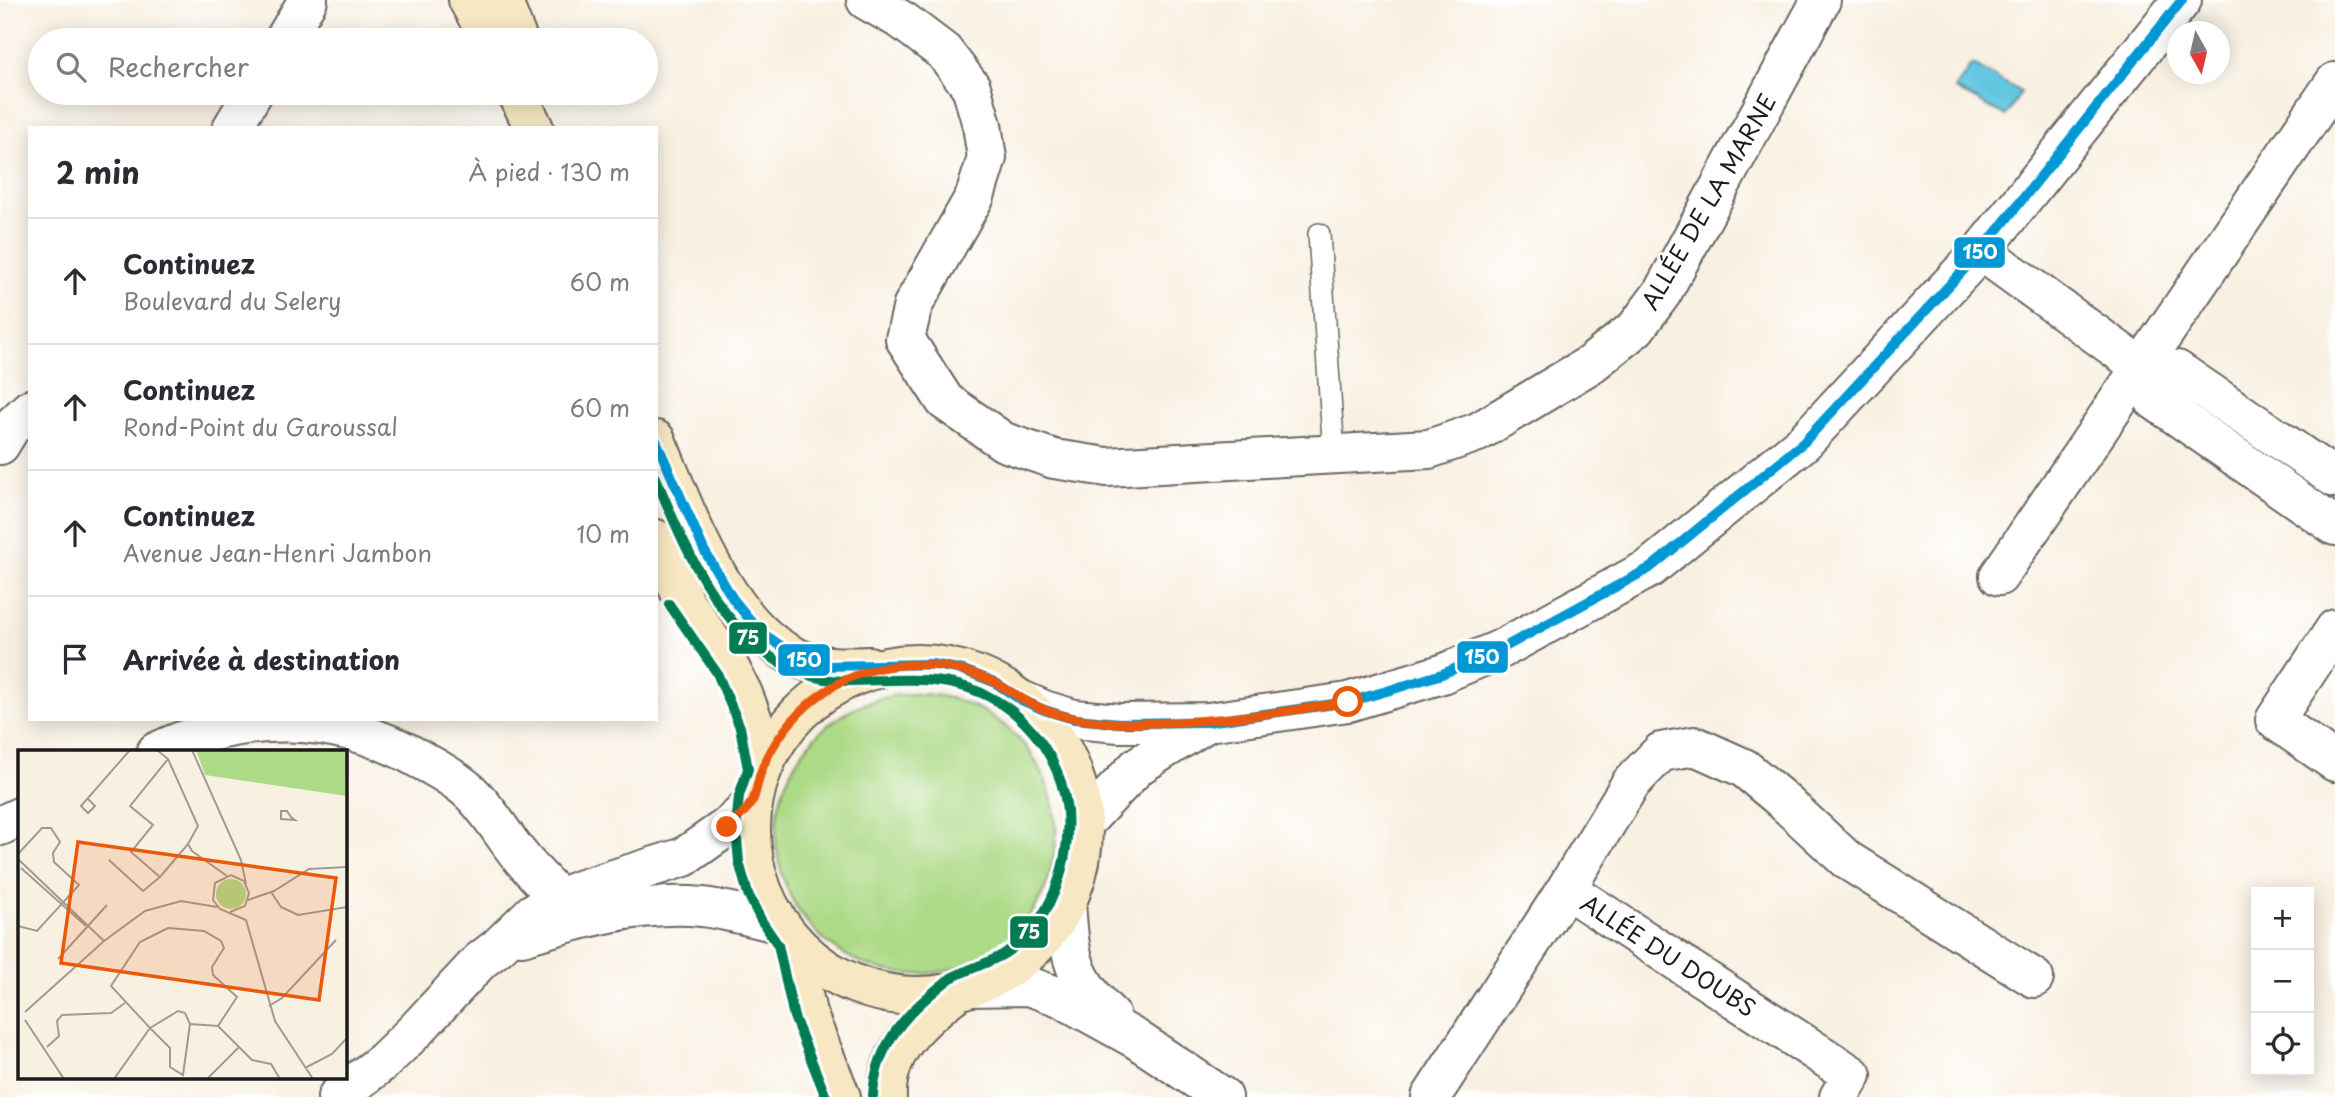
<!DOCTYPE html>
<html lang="fr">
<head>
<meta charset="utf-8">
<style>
	body { margin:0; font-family:"Playpen Sans",sans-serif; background:#f2f2f3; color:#2b2b33 }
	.controls { position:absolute; right:21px; bottom:21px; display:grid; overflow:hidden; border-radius:0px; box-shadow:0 4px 18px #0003 }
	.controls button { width:63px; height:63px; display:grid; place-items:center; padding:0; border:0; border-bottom:2px solid #e1e1e2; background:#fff; color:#2b2b33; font:35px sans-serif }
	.compass { position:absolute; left:2167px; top:21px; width:63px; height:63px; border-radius:50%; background:#fff; box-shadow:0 4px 18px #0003; rotate:172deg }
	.stop { position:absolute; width:21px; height:21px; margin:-16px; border:5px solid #ea580c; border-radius:50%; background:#fff }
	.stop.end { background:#ea580c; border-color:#fff; box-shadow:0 2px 7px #0008 }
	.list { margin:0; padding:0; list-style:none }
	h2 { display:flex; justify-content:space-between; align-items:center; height:91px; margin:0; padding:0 28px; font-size:30px }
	h2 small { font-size:23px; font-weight:400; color:#7c7c81 }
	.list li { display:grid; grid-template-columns:46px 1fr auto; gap:21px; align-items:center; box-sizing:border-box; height:126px; padding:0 28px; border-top:2px solid #e1e1e2 }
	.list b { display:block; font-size:26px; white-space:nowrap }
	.list p { margin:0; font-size:23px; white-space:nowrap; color:#7c7c81 }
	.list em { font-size:23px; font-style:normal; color:#7c7c81 }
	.icon { flex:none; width:38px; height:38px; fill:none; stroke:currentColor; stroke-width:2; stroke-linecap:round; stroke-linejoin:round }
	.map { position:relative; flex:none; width:2335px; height:1097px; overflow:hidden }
	.search { position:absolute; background:#fff; box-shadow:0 4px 18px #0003; left:28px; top:28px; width:630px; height:77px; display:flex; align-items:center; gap:18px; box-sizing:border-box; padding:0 24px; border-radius:38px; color:#7c7c81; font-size:26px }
	.panel { position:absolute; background:#fff; box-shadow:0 4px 18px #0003; left:28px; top:126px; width:630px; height:595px; border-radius:0px }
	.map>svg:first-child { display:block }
	.green { fill:#adda87; stroke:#647b52; stroke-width:2 }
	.water { fill:#63c6e1; stroke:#40717e; stroke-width:2 }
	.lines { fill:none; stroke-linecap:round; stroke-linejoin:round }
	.service-casing { stroke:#696661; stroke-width:24 }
	.minor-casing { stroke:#696661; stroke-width:42 }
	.tertiary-casing { stroke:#696661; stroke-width:42 }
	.secondary-casing { stroke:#696661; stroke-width:42 }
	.service { stroke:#fff; stroke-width:21 }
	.minor { stroke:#fff; stroke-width:38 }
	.tertiary { stroke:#fff; stroke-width:38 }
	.secondary { stroke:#f7e8c3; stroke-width:38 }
	.bus-1-casing { stroke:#fff; stroke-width:16 }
	.bus-2-casing { stroke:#fff; stroke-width:16 }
	.bus-1 { stroke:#0098d4; stroke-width:10 }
	.bus-2 { stroke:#007c52; stroke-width:10 }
	.route { stroke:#ea580c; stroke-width:9 }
	.labels { text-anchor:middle; stroke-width:6; stroke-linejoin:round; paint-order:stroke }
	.street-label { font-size:23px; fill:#1c1c1c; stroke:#fff }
	.inset-road { fill:none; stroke:#a09b92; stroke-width:2 }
	.view { fill:#e8590c; fill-opacity:0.15; stroke:#e8590c; stroke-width:3.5 }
	.inset-edge { fill:none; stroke:#1c1c1c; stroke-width:3.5 }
	.line-badge { stroke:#fff; stroke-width:2.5 }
	.badge-label { font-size:19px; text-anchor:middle; font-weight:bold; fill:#fff }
</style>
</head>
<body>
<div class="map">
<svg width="2335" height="1097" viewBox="0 0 2335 1097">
	<rect width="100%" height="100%" fill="#fff"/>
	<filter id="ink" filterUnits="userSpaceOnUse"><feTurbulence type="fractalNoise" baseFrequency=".0143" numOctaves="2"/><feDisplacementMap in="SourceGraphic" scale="14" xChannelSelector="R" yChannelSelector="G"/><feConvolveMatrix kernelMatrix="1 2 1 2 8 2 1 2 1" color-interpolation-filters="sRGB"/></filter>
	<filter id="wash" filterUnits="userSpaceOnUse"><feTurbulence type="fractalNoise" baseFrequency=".00686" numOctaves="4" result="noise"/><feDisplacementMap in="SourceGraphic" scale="28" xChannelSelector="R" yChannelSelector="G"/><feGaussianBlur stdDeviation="1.57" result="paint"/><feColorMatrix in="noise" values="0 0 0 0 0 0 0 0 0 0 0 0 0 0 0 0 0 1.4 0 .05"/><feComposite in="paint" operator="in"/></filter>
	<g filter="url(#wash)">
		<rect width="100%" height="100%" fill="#f8f0e1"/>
		<!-- green -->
		<path class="green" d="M776 834a140 140 0 1 1 280 0a140 140 0 1 1-280 0Z"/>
		<!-- water -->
		<path class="water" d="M1972,64L2021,92L2006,116L1955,89Z"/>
	</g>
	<g filter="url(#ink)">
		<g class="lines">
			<defs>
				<path id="service" d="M1319,234L1334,455"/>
				<path id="minor" d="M866,0L903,21L944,52L971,87L982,125L987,158L975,196L913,305L905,339L945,401L1004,442L1054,459L1107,467L1429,449L1478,432L1591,364L1636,328L1662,293L1821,0
					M284,40L308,0
					M232,128L253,93
					M1981,251L2141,367L2177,370L2335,478
					M2141,367L2154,400L2335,526
					M0,445L11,427L30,409
					M1999,576L2335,82
					M2335,629L2275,720L2335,762
					M156,752C242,711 338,712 421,760C438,769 456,779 470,792C490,811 502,834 519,855C531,870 545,884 559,898
					M0,826L19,817
					M1566,889L1631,783L1661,752L1695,746L1744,768L1780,798L1847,860L2034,978
					M1066,903C1070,957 1071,978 1111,1016
					M522,936C579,919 641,901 702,907C728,910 754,917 780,924
					M969,987L1028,986L1060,997L1136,1039L1223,1097
					M337,1097L384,1061L415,1031L480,961L498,947L533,913L559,898L582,889L684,857L727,827L743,813L753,799
					M1431,1097L1566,889L1852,1075L1839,1097"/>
				<path id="tertiary" d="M1021,700L1044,710L1074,719L1119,723L1208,722L1348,702L1442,674L1501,649L1650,568L1804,442L1981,251L2182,0
					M1083,824L1138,766L1208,722"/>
				<path id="secondary" d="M468,0L490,40
					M502,0L518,40
					M517,93L534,128
					M656,440C685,509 726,629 800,659C822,668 846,667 869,666
					M656,539L684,601L729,666L743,694L754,723L762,770
					M751 830a166 166 0 1 1 332 0a166 166 0 1 1-332 0Z
					M791,939L807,1013L841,1097
					M887,1097C885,1048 924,1017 959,990"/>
			</defs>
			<!-- service casing -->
			<use href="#service" class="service-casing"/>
			<!-- minor casing -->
			<use href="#minor" class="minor-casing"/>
			<!-- tertiary casing -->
			<use href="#tertiary" class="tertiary-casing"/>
			<!-- secondary casing -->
			<use href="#secondary" class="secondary-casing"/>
			<!-- service -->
			<use href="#service" class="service"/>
			<!-- minor -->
			<use href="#minor" class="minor"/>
			<!-- tertiary -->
			<use href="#tertiary" class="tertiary"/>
			<!-- secondary -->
			<use href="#secondary" class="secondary"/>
			<defs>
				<path id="bus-1" d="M656,441L704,550L733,599L759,631L800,659L824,666L932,664L963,670L994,682L1021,700L1044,710L1074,719L1119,723L1208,722L1348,702L1387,691L1442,674L1501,649L1650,568L1804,442L1981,251L2182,0"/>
				<path id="bus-2" d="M656,478C691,564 741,683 851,681C911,680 962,672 1013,712C1043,737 1063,772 1067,811C1071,865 1051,924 1004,954C987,964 968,969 951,978C944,983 937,989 930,995C898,1022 875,1053 873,1096
					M669,604L717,673L740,727L748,769L739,796L736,828L739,862L748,894L761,920L778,945L794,1017L826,1097"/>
			</defs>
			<!-- bus-1 casing -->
			<use href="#bus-1" class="bus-1-casing"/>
			<!-- bus-2 casing -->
			<use href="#bus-2" class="bus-2-casing"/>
			<!-- bus-1 -->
			<use href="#bus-1" class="bus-1"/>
			<!-- bus-2 -->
			<use href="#bus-2" class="bus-2"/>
		</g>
	</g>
	<g class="lines" filter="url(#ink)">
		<!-- route -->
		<path class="route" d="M727,827C737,819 747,811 753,800C757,790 758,779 762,769C773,742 793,716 816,698C866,659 935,655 992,681C1009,689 1024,702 1043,709C1066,719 1090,721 1115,723C1129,724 1144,723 1158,723C1222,721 1284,712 1348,702"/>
	</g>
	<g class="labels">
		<!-- street labels -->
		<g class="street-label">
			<text transform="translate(1709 202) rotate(-60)" y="8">ALLÉE DE LA MARNE</text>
			<text transform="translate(1668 956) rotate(33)" y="8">ALLÉE DU DOUBS</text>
		</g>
	</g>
	<!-- overview -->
	<g transform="translate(18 750)">
		<rect width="329" height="329" fill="#f8f0e1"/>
		<path d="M178,0H329V46L187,25ZM198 144a15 15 0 1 1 30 0a15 15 0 1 1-30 0Z" fill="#adda87"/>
		<path class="inset-road" d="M139,0L150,9L180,76L170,94L174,101L209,126M174,0L223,110L228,134M150,9L112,56L135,75L113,102L142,127L170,94M70,49L77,56L70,63L63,56L112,0M269,61L273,67L277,70L263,69V61ZM0,104L24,78H33L42,92L35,103L36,112L61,135L19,181L0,176M0,109L86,191M91,110L125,141L142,127M3,118L68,176M253,142L263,157L280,165L329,157M230,150L256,141L291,119L329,117M212,162L227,156L231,143L226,131L213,125L197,133L195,150L202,159L228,170L257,271L295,329M150,178L186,181L203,191L206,198L194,217L195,225L219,247L200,276L172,274L167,263L160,261L132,278L93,236L122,192ZM40,209L89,155M251,256L264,248L318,190M7,262L86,191L127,161L163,151L199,157M7,270L46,329M200,276L234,310L253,314L262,329M29,297L41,286L39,271L44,265L93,263L107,253M287,318L314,304L329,288M96,329L132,278L152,298V317L165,325L172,274M189,329L221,297"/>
		<path class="view" d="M60,92L318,128L301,250L43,213Z"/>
		<rect width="329" height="329" class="inset-edge"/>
	</g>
	<g class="line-badge">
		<rect x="1953" y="236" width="53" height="33" rx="7" fill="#0098d4"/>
		<rect x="728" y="621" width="40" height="34" rx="7" fill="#007c52"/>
		<rect x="1456" y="640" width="53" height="34" rx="7" fill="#0098d4"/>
		<rect x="777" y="643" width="54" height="34" rx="7" fill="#0098d4"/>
		<rect x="1009" y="915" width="40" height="34" rx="7" fill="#007c52"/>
	</g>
	<g class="badge-label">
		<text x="1980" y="259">150</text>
		<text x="748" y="645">75</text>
		<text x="1482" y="664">150</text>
		<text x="804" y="667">150</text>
		<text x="1029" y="939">75</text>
	</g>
</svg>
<div class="controls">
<button>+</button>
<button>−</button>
<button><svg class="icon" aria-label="locate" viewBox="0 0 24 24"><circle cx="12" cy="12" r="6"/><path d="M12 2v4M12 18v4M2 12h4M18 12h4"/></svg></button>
</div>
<svg class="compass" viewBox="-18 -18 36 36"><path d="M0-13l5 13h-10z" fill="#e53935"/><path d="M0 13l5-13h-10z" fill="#7c7c81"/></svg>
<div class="stop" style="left:1348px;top:702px"></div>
<div class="stop end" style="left:727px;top:827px"></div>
<div class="search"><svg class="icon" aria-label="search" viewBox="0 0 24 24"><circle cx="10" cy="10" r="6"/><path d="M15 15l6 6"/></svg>Rechercher</div>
<section class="panel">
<h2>2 min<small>À pied · 130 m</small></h2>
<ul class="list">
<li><svg class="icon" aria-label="ahead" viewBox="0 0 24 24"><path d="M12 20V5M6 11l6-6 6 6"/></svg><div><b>Continuez</b><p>Boulevard du Selery</p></div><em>60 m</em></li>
<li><svg class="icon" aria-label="ahead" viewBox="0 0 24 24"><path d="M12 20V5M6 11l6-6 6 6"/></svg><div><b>Continuez</b><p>Rond-Point du Garoussal</p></div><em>60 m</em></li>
<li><svg class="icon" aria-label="ahead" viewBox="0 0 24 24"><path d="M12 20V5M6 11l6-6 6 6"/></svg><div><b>Continuez</b><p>Avenue Jean-Henri Jambon</p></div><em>10 m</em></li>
<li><svg class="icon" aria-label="arrive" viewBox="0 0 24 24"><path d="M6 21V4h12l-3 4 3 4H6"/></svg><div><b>Arrivée à destination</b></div></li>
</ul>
</section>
</div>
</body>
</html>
